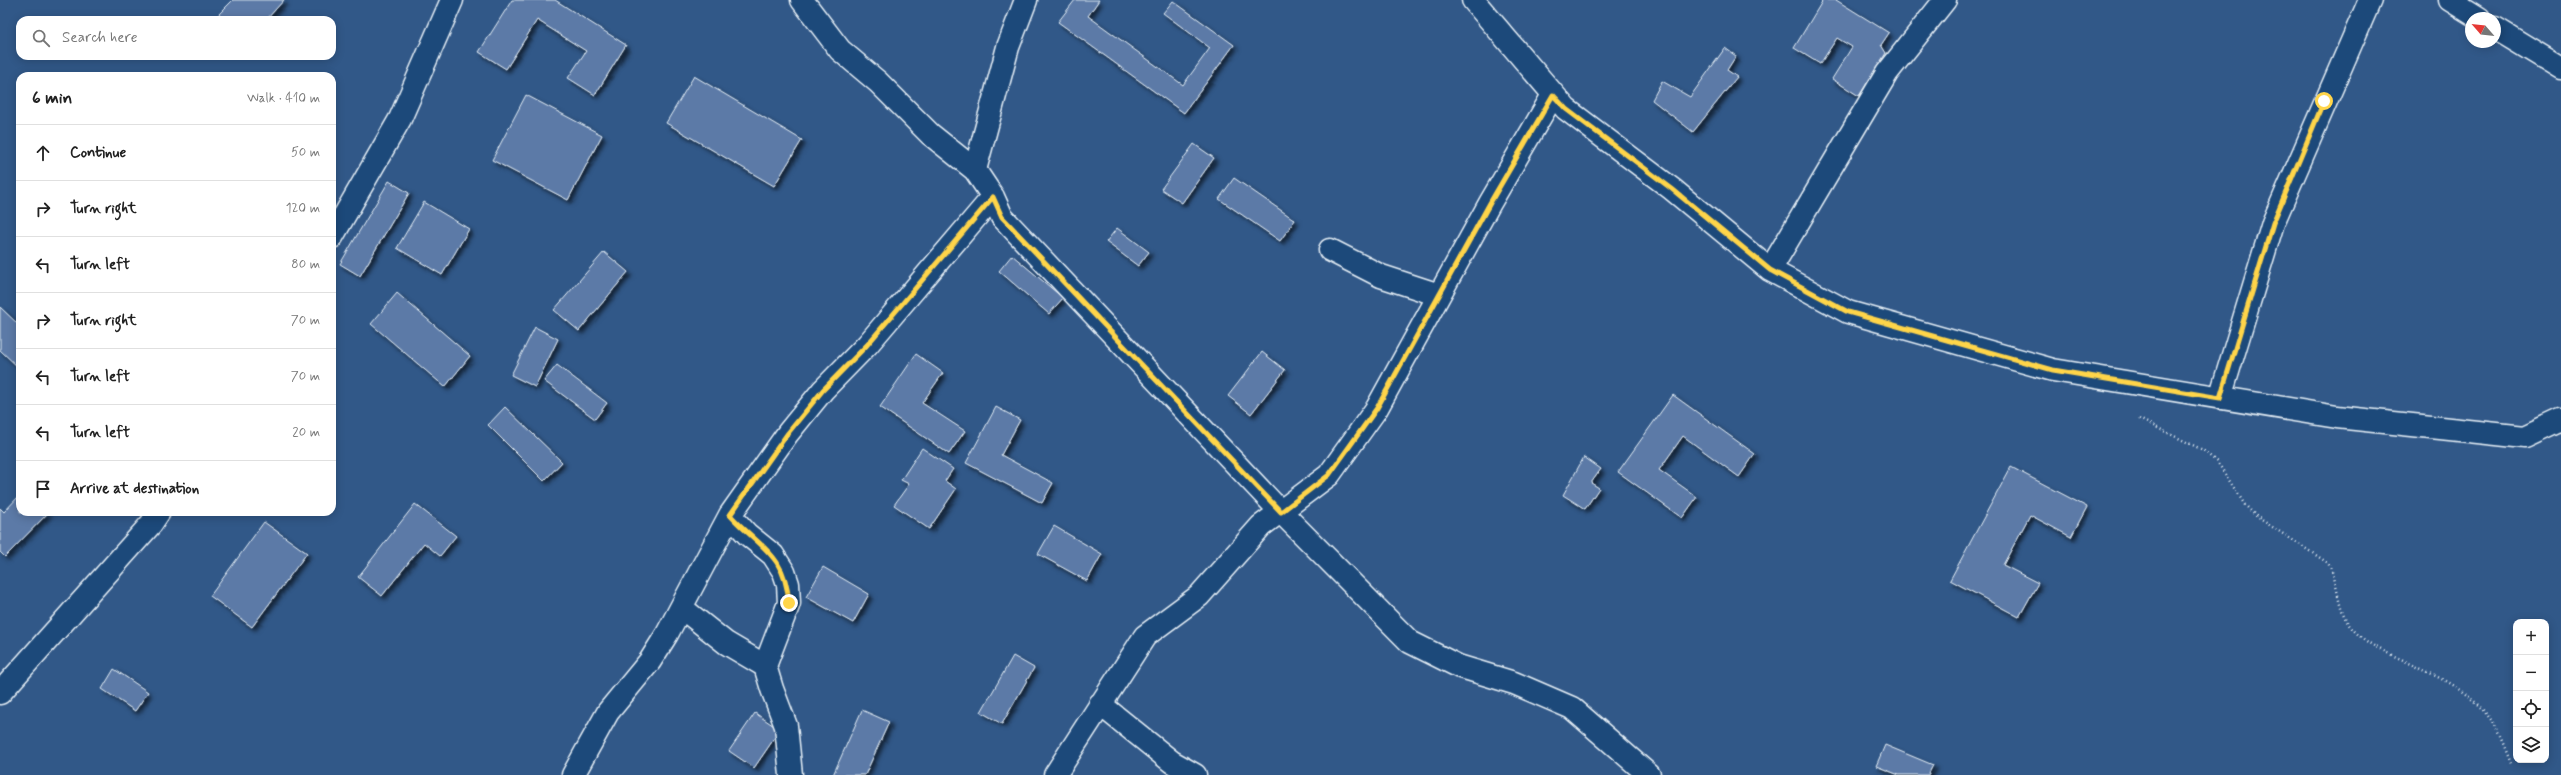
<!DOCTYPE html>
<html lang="en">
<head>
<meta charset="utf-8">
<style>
	body { margin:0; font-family:Mynerve,sans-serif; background:#f2f2f2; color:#222 }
	.controls { position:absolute; right:12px; bottom:12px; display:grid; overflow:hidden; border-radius:8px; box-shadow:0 2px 10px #0003 }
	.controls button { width:36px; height:36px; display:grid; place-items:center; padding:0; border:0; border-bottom:1px solid #e0e0e0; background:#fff; color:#222; font:20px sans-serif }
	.compass { position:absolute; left:2465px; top:12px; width:36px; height:36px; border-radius:50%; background:#fff; box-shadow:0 2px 10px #0003; rotate:298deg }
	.stop { position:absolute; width:12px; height:12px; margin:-9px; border:3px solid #ffd54a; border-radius:50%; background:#fff }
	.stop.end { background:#ffd54a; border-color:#fff; box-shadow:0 1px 4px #0008 }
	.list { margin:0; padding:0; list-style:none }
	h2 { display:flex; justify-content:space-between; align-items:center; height:52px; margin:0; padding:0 16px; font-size:17px }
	h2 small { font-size:13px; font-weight:400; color:#767676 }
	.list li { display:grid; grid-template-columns:26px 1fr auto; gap:12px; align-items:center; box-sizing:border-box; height:56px; padding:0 16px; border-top:1px solid #e0e0e0 }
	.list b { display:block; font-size:15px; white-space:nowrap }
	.list em { font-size:13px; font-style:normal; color:#767676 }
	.icon { flex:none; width:22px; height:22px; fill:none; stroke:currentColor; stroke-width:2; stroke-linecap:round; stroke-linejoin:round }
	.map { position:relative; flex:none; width:2561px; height:775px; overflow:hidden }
	.search { position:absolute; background:#fff; box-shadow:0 2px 10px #0003; left:16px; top:16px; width:320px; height:44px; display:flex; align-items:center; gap:10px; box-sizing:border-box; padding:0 14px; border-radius:12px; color:#767676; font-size:15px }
	.panel { position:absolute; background:#fff; box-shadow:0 2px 10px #0003; left:16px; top:72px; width:320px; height:444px; border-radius:12px }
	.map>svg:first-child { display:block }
	.building { fill:#5c7aa7; stroke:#e8f1f8; filter:url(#shadow) }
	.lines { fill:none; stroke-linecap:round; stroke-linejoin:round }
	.minor-casing { stroke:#e8f1f8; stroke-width:25 }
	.path { stroke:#e8f1f8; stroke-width:2.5; stroke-dasharray:1 3; stroke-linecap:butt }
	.minor { stroke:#1f4a7a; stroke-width:22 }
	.route { stroke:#ffd54a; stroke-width:5 }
</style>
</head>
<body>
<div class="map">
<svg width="2561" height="775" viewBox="0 0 2561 775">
	<defs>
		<filter id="shadow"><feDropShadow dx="3.5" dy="3.5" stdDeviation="2" flood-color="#0009"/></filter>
	</defs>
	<rect width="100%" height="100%" fill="#315888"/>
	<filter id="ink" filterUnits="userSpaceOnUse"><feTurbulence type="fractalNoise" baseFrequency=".025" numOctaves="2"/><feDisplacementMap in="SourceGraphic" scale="8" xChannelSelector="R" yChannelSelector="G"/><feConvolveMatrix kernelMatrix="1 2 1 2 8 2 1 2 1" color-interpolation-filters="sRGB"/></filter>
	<g filter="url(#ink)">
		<!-- building -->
		<path class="building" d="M233,0H284L266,20H222L217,16Z
			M512,0H555L626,45L595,95L568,78L586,51L537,20L506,69L479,52Z
			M1075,0H1099L1088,16L1183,85L1210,48L1163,13L1173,1L1234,45L1184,113L1058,22Z
			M1823,0H1836L1889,33L1881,45L1886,53L1859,96L1832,79L1852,47L1837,38L1820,64L1794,48Z
			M1725,48L1736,56L1727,70L1737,77L1693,132L1652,100L1662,81L1690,97Z
			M694,76L802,140L774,186L666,123Z
			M526,95L602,135L568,200L492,160Z
			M1194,144L1214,158L1182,203L1161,189Z
			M1234,178L1295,220L1280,241L1219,199Z
			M389,181L409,193L360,276L340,264Z
			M424,202L469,229L442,275L397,248Z
			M1117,228L1149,252L1138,266L1106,242Z
			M604,252L628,272L579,331L554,310Z
			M1012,255L1063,298L1049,314L999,271Z
			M397,293L470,356L445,387L371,324Z
			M0,307L20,326L19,368L0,350Z
			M535,327L558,339L535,387L511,375Z
			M1262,352L1285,370L1251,414L1228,396Z
			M916,354L943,373L922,403L965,431L949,454L880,407Z
			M557,365L607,403L595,419L544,381Z
			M1673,395L1755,454L1739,477L1683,436L1659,470L1697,497L1682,518L1618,472Z
			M505,407L562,462L544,481L488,425Z
			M996,407L1020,420L1001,455L1053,483L1042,503L966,463Z
			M922,448L953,469L945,481L956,489L929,529L894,505L909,484L901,480Z
			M1584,457L1601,469L1591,483L1599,488L1585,509L1563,495Z
			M2011,467L2087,507L2071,537L2030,515L2003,565L2038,583L2019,617L1950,580Z
			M20,495V512H49L5,557L0,552V508L4,512Z
			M415,504L456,536L440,556L424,543L382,596L358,577Z
			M264,522L307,553L252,627L210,596Z
			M1054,526L1102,554L1087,581L1038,554Z
			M823,567L869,594L853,623L806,597Z
			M1013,656L1034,668L1002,724L981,712Z
			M114,669L148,692L135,711L102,689Z
			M862,710L889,722L865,775H833Z
			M755,713L780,730L754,768L729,751Z
			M1885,745L1933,765L1928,775H1899L1876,766Z"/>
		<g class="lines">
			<defs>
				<path id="minor" d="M802,0L840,50L878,82L930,134L975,170
					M1026,0L1008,47L975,170L993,197L1002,217L1281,512L1410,642L1458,666L1514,683L1572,708L1649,775
					M1473,0L1566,109L1672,189L1770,270L1848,312L2053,370L2337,417L2525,437L2561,420
					M2450,0L2479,18
					M2495,28L2561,68
					M332,237L400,119L452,0
					M1330,250L1381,276L1439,295
					M1770,270L1887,73L1945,0
					M2220,398L2273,223L2370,0
					M730,515L747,534L773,555L784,572L788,584L789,603L765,666L772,689L786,726L791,775
					M682,608L726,643L765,666
					M0,693L151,524L159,512
					M1100,704L1172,762L1195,775
					M573,775L608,712L650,661L667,634L730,515L788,433L823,390L867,345L993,197
					M1055,775L1145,636L1199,596L1261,526L1329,475L1377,408L1490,203L1553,95"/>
			</defs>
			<!-- minor casing -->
			<use href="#minor" class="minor-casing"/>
			<!-- path -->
			<path class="path" d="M2139,419L2203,450L2218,463L2245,505L2257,517L2328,563C2339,582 2336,607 2350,626C2363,642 2382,651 2401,659C2439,678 2471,689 2496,727C2503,739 2508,754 2513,766"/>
			<!-- minor -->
			<use href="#minor" class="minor"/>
		</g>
	</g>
	<g class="lines" filter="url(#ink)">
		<!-- route -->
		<path class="route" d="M789,603C785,553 760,548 730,515L788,433L823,390L867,345L993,197L1002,217L1281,512L1329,475L1377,408L1490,203L1553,95L1566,109L1672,189L1770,270L1848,312L2053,370L2220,398L2273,223L2324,101"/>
	</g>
</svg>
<div class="controls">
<button>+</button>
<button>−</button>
<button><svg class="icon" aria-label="locate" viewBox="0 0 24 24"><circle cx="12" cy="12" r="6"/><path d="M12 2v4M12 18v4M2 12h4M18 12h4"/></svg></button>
<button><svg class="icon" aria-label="layers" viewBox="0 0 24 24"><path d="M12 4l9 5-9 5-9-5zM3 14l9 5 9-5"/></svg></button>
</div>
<svg class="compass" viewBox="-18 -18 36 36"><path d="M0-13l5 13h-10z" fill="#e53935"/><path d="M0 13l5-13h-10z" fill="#767676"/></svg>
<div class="stop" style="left:2324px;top:101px"></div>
<div class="stop end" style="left:789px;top:603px"></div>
<div class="search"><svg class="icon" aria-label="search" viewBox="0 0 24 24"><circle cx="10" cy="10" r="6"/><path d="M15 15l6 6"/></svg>Search here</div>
<section class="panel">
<h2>6 min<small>Walk · 410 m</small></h2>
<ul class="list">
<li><svg class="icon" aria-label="ahead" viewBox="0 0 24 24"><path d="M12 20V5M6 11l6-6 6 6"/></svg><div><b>Continue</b></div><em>50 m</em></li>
<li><svg class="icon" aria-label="right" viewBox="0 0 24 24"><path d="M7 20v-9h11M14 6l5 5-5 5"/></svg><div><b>Turn right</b></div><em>120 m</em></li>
<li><svg class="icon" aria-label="left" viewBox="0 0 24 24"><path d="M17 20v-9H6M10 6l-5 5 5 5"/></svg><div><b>Turn left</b></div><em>80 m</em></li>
<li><svg class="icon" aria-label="right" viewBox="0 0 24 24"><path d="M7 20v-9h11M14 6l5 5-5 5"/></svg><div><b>Turn right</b></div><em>70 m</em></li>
<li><svg class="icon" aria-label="left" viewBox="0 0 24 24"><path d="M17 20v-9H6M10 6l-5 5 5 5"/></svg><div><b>Turn left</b></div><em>70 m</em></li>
<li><svg class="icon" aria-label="left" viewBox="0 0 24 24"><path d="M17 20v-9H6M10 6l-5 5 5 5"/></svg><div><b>Turn left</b></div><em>20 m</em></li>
<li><svg class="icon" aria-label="arrive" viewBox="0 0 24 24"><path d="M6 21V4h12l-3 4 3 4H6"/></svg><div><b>Arrive at destination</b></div></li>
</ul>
</section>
</div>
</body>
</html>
